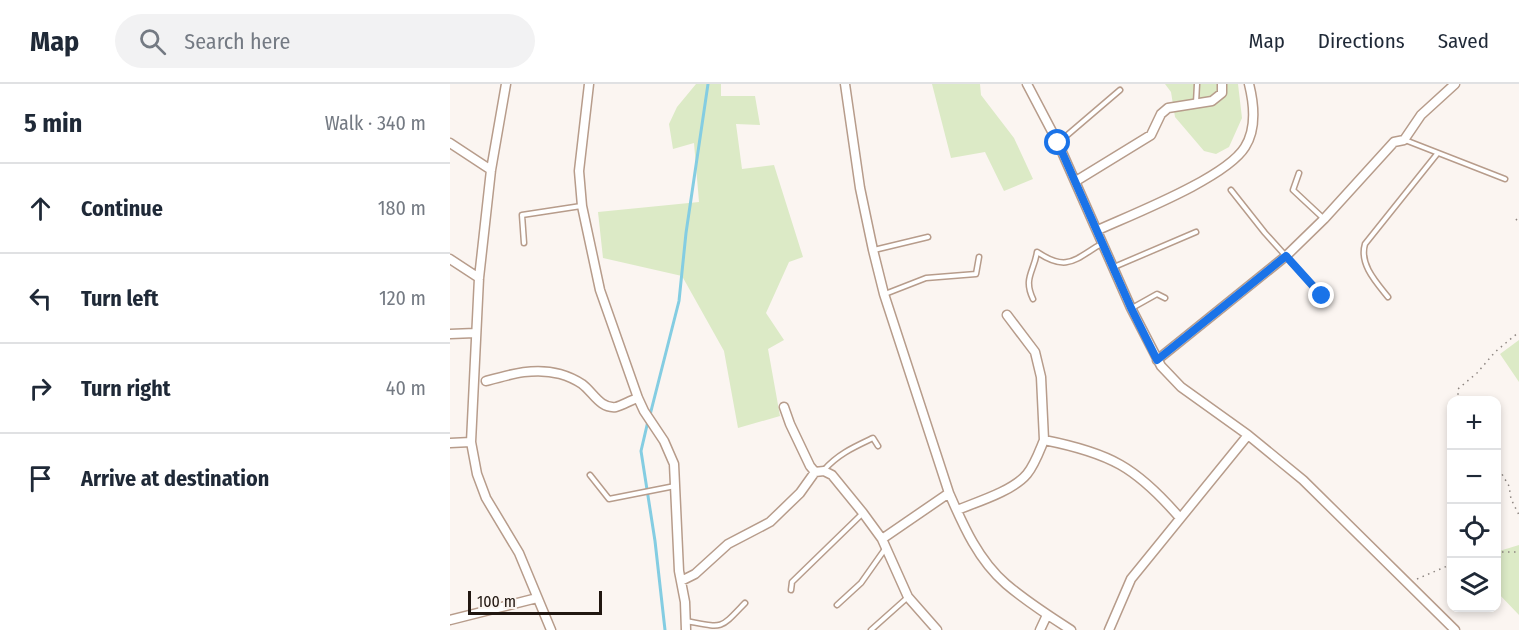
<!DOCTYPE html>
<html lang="en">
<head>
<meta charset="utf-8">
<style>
	body { margin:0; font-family:"Fira Sans Condensed",sans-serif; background:#f2f2f3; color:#1f2937 }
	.controls { position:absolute; right:18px; bottom:18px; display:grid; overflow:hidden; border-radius:12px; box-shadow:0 3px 9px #0003 }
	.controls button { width:54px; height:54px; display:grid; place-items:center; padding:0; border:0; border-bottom:2px solid #e0e1e3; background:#fff; color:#1f2937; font:30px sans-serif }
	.scale { position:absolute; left:18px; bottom:15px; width:134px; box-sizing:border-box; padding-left:6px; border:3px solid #211711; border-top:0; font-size:16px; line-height:21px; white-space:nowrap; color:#211711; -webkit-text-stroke:4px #fbf5f1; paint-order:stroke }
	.stop { position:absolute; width:18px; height:18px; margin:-14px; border:4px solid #1a73e8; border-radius:50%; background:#fff }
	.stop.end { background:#1a73e8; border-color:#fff; box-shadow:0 2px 6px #0008 }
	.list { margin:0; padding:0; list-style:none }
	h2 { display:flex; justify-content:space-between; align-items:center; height:78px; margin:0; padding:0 24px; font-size:26px }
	h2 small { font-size:20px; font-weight:400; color:#747a83 }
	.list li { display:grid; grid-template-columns:39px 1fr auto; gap:18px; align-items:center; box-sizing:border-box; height:90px; padding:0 24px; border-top:2px solid #e0e1e3 }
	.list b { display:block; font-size:22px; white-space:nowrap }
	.list em { font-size:20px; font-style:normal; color:#747a83 }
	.icon { flex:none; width:33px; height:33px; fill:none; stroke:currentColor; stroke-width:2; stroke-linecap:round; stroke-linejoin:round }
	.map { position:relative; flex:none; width:1069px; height:546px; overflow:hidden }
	header { display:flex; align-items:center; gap:36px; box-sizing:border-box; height:84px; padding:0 30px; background:#fff; border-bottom:2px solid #e0e1e3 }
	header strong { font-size:28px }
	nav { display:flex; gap:33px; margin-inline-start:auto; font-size:21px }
	.search { width:420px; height:54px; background:#f2f2f3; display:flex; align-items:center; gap:15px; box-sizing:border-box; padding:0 21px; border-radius:33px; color:#747a83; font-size:22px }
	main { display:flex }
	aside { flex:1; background:#fff }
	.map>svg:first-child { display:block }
	.green { fill:#dceac6 }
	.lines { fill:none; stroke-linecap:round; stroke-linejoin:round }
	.stream { stroke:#84cde2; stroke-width:3 }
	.lane-casing { stroke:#b79c8b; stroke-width:7 }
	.street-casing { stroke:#b79c8b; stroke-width:11 }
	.path { stroke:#8d8580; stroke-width:1.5; stroke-dasharray:1.5 4.5; stroke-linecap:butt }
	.lane { stroke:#fff; stroke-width:4 }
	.street { stroke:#fff; stroke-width:8 }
	.route { stroke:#1a73e8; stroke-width:8 }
</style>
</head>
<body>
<header>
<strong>Map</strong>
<div class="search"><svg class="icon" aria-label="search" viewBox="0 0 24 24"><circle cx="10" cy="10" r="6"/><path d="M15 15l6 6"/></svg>Search here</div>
<nav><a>Map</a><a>Directions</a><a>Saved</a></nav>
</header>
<main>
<aside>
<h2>5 min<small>Walk · 340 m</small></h2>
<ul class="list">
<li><svg class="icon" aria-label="ahead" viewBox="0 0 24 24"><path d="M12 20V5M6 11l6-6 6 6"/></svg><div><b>Continue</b></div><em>180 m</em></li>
<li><svg class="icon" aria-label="left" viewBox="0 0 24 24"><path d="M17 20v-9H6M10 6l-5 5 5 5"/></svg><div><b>Turn left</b></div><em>120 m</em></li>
<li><svg class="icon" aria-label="right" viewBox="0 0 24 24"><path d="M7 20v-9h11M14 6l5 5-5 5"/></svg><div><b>Turn right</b></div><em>40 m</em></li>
<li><svg class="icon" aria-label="arrive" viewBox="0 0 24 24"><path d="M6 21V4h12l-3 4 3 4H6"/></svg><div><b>Arrive at destination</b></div></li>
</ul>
</aside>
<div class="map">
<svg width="1069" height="546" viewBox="0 0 1069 546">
	<rect width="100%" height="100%" fill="#fbf5f1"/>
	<!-- green -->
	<path class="green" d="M246,0H271V12H305L310,41L286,40L292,85L324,81L353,173L339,178L316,229L334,256L318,265L330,332L288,344L274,267L232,192L153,174L148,128L249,118L244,59L223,65L219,40L227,23Z
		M482,0H530L531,11L564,54L583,95L554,107L535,68L501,74Z
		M715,0H788L792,34L779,63L766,70L754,67L725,33L721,8Z
		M1069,256V298L1050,270Z
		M1069,461V531L1047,508L1046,468Z"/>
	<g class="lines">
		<!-- stream -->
		<path class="stream" d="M200,331L229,217L236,149L258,0
			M198,337L191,367L205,457L215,546"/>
		<defs>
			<path id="lane" d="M746,19L747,0
				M955,56L1055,95
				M608,59L670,6
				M849,89L843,106L873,134
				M781,106L815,149L872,212
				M74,159L72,131L131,122
				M424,166L478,153
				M664,183L746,148
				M435,210L476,194L526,190L529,173
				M938,213C926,198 909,180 915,160L987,70
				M583,215C573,194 584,188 587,168C617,188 624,176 651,160
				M682,224L707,210L715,214
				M374,386C388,370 404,363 423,354L428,362
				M140,391L159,415L225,402
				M341,506L342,498L413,429
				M387,521L411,499L435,465
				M236,537C274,544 269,546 295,519
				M421,546L458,513"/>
			<path id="street" d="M56,0L41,86L29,194L21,358L27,390L36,414L69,469L101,546
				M139,0L129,87L132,122L150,206L188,314L194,327L214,357L224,380L229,487L235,518L236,546
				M395,0L410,104L423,166L434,210L499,409C513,441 528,476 556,500C576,517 599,532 621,546
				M577,0L608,59L681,224L711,282L731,303L798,351L853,396L1005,546
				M0,59L41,86
				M626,97L701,51L711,30L718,24L762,17L772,9V0
				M648,146C683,130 776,94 795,63C807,44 804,20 799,0
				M0,175L29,194
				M557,231L585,268L591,293L594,356
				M0,250L25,249
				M707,276L836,172L874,135L944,58L954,56L971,31L1005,0
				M36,297C61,290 85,283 110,290C117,292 126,296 132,300C143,308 150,325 166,323C173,321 181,316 188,314
				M334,323L340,340L360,382L365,388L374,387L382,391L413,429L432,455L458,513L487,546
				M0,359L21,358
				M507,426C527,418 563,407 577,390C585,380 589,368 594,356C660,369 686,383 730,434
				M432,455L499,409
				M231,497L245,490L278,460L320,438L350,409L365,388
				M0,536L87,514
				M590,546L597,531
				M659,546L681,495L798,351"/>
		</defs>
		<!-- lane casing -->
		<use href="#lane" class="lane-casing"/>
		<!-- street casing -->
		<use href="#street" class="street-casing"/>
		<!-- path -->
		<path class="path" d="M1066,135L1069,139
			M1011,316L1008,311V305L1027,289L1045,268L1069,248
			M1046,380L1059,402L1061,415L1069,431
			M1046,468H1069
			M967,495L1002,480"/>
		<!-- lane -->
		<use href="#lane" class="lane"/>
		<!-- street -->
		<use href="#street" class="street"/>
	</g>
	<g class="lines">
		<!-- route -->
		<path class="route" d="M608,59L681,224L707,276L836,172L872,212"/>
	</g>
</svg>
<div class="controls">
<button>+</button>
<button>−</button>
<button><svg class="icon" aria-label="locate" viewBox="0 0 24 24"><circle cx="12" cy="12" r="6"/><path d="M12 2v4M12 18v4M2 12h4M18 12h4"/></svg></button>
<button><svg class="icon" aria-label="layers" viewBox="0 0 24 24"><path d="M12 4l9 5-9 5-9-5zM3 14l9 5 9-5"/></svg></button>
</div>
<div class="scale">100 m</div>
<div class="stop" style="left:608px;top:59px"></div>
<div class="stop end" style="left:872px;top:212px"></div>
</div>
</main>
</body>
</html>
